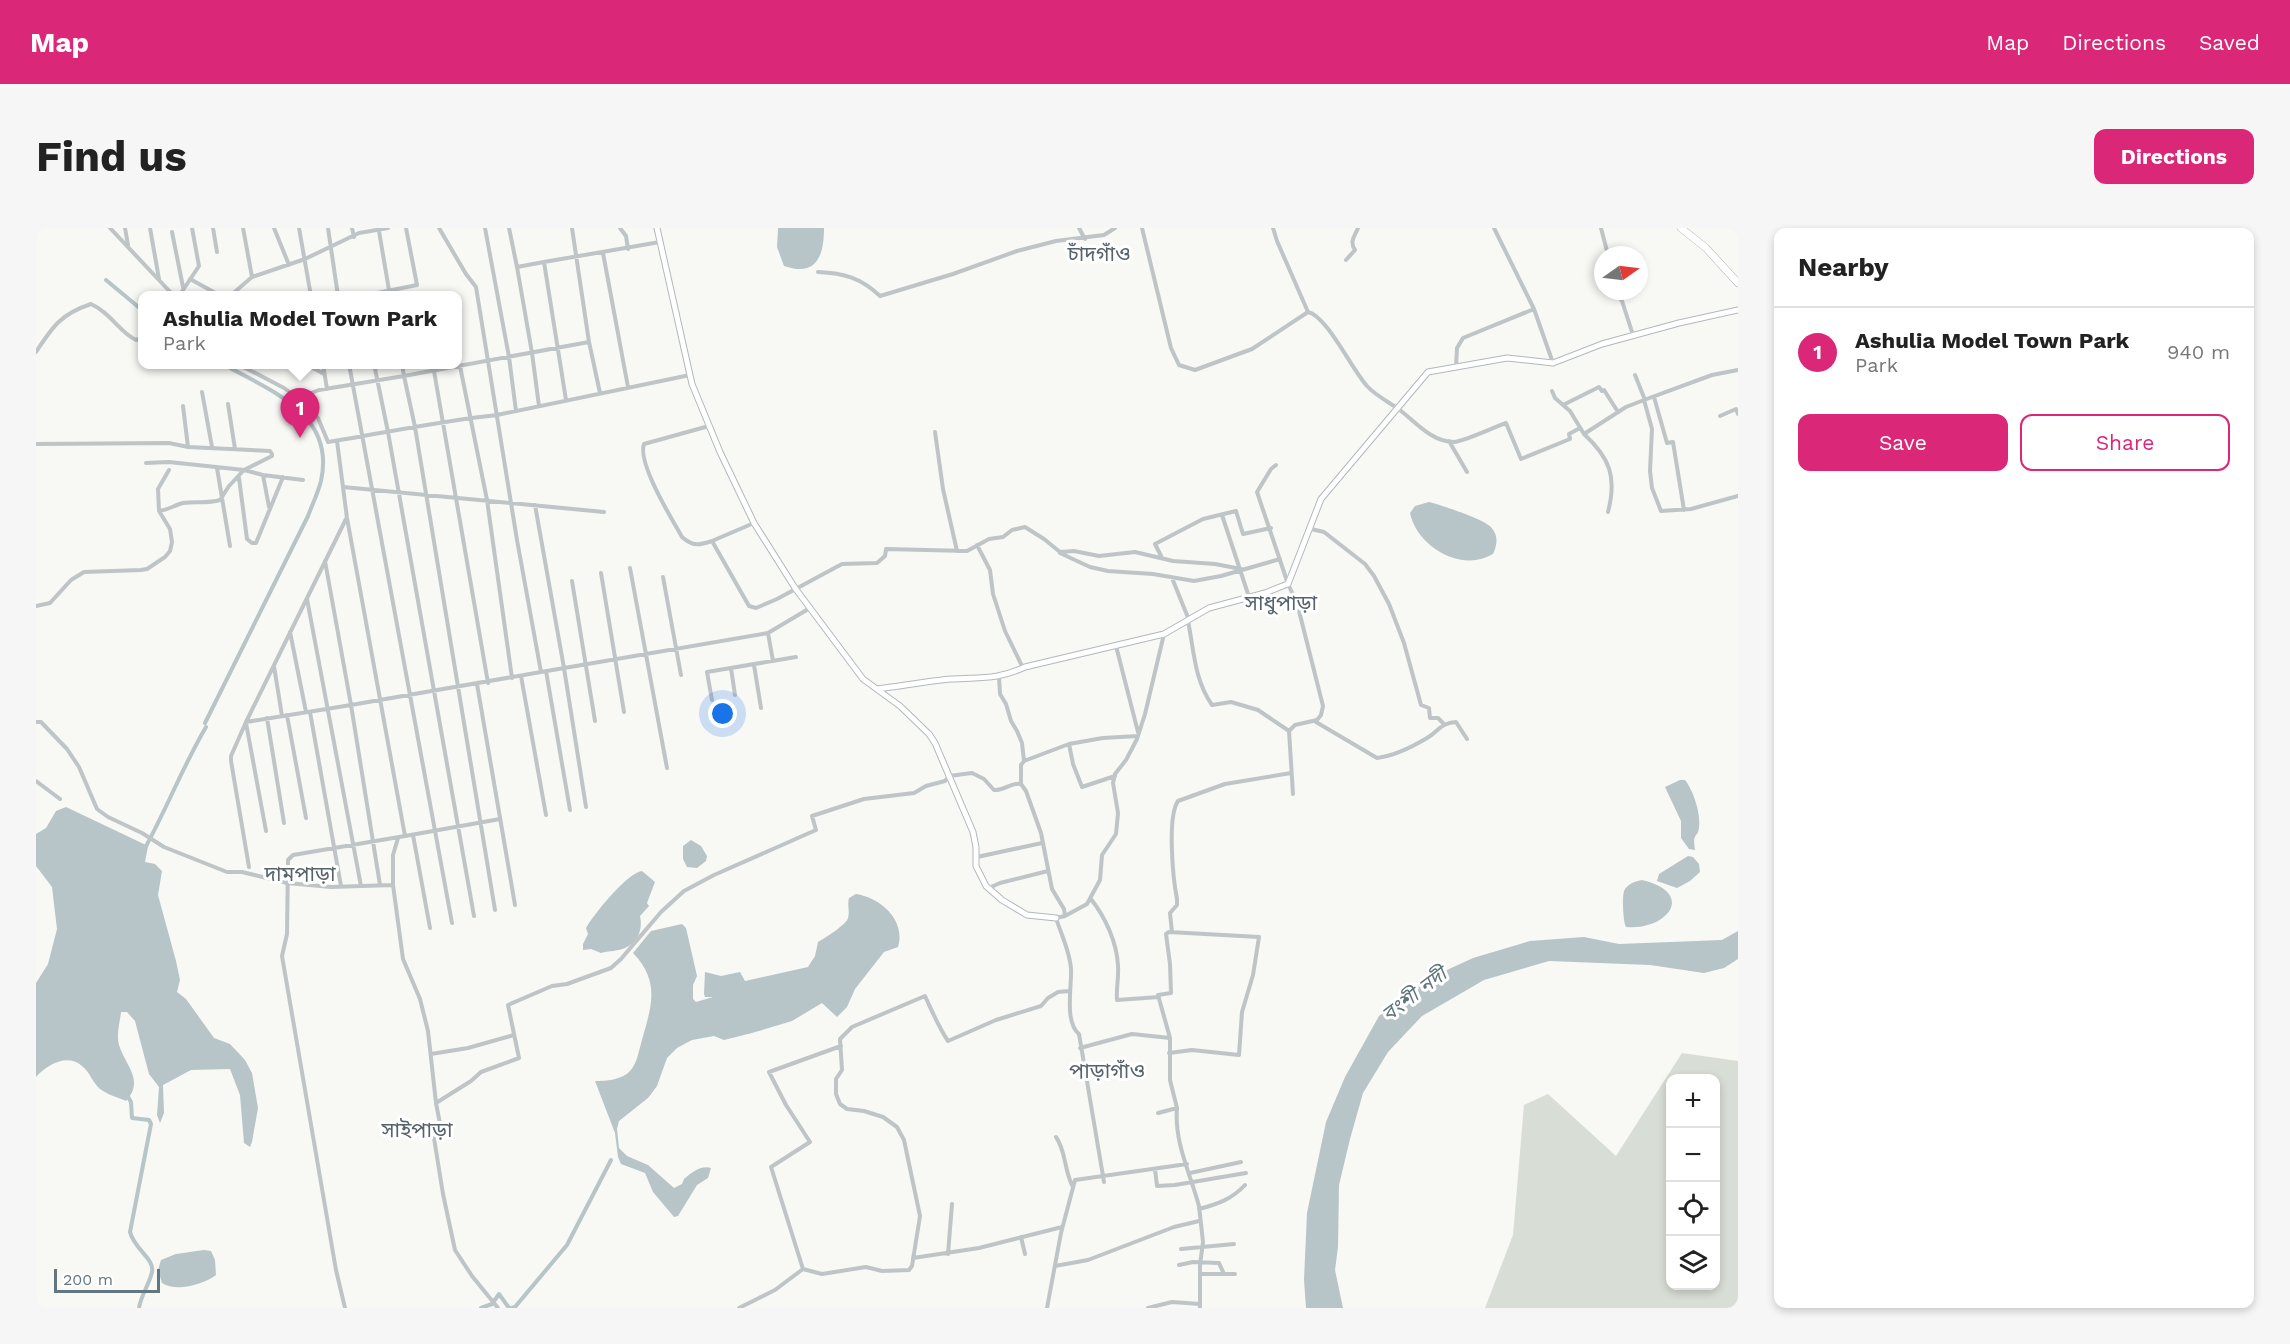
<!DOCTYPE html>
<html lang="en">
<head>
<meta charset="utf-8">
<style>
	body { margin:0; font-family:"Work Sans","Noto Sans Bengali",sans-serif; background:#f6f6f6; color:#222 }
	.controls { position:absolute; right:18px; bottom:18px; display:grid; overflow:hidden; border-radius:12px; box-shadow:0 3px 9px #0003 }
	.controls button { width:54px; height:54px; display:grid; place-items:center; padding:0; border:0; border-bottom:2px solid #e0e0e0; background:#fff; color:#222; font:30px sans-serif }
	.compass { position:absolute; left:1558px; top:18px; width:54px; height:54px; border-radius:50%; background:#fff; box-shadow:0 3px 9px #0003; rotate:76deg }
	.scale { position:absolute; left:18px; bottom:15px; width:106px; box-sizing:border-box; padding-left:6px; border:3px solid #64767f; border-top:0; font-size:16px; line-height:21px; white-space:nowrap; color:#64767f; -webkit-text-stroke:4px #fff; paint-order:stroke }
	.you { position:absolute; left:687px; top:486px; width:21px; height:21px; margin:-15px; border:4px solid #fff; border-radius:50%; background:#1a73e8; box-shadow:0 0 0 9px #1a73e833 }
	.badge { display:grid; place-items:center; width:39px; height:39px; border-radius:50%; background:#db2777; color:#fff; font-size:20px; font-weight:700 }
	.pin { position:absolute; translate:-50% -50px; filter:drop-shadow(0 2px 3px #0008) }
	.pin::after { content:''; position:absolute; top:32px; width:21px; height:18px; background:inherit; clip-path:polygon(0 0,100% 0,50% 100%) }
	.popup { position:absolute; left:102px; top:63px; width:324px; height:78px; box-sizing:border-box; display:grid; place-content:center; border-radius:12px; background:#fff; filter:drop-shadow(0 2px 4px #0005); font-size:20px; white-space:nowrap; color:#767676 }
	.popup b { font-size:22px; color:#222 }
	.popup::after { content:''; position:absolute; left:50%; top:100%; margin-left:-12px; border:12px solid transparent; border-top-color:#fff }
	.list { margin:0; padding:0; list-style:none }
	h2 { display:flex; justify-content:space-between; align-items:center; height:78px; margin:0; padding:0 24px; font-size:26px }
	h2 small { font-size:20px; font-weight:400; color:#767676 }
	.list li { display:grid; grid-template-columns:39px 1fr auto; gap:18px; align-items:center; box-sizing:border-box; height:90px; padding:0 24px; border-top:2px solid #e0e0e0 }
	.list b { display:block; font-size:22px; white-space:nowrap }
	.list p { margin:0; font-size:20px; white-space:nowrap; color:#767676 }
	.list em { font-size:20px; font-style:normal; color:#767676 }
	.actions { display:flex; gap:12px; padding:18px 24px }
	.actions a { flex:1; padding:14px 0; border:2px solid #db2777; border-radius:12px; text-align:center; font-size:21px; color:#db2777 }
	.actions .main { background:#db2777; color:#fff }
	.icon { flex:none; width:33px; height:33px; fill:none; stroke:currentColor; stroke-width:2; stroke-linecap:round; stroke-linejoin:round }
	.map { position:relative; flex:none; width:1702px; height:1080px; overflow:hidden; border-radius:12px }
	header { display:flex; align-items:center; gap:36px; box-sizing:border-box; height:84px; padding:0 30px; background:#db2777; color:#fff }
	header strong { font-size:28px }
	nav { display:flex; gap:33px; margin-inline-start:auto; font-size:21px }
	.intro { display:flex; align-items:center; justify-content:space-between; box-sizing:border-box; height:144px; padding:0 36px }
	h1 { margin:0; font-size:42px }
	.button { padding:15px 27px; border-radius:12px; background:#db2777; color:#fff; font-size:21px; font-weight:700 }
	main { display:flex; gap:36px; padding:0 36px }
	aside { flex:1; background:#fff; border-radius:12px; box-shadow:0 3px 9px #0003 }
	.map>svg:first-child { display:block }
	.green { fill:#d8ddd5; fill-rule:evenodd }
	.water { fill:#b7c4c8 }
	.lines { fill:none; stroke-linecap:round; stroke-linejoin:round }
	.canal { stroke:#b7c4c8; stroke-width:4 }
	.secondary-casing { stroke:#b2b8bc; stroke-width:7 }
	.highway-casing { stroke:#b3b8ba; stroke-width:8 }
	.street { stroke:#bfc4c7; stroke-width:4 }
	.secondary { stroke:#fff; stroke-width:5 }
	.highway { stroke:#fff; stroke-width:7 }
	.labels { text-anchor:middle; stroke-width:6; stroke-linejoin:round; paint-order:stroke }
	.water-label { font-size:20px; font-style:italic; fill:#5f757a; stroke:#fff }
	.quarter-label { font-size:21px; fill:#56636b; stroke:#fff }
</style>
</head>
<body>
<header>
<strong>Map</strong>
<nav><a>Map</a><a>Directions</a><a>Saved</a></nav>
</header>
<div class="intro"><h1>Find us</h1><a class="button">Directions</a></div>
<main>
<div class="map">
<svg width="1702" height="1080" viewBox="0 0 1702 1080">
	<rect width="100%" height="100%" fill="#f8f8f5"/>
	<!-- green -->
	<path class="green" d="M1646,825L1702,833V1080H1449L1477,1007L1488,877L1512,866L1580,928ZM1634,850H1680V1058H1634Z"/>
	<!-- water -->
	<path class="water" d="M742,0H788C788,29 780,49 748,38L741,19Z
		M1393,274C1405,277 1447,291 1455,299C1463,308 1461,317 1457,326C1426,345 1381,319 1374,285L1379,278Z
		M1644,552H1649C1657,562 1665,585 1663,599C1662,611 1656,603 1659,622L1653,621L1645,610V593L1629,559Z
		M30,579L112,618L109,634L119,636L126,643L122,667L140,733L144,752L141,764L150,771L178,810L194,816L209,832L216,845L222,880L216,914L214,919L208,915L204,867L194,841L155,842L127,857L128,885L124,895L121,887L123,859L113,846L99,793L91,784H85C84,794 80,806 83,817C89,837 109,852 90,873C81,869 72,867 64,861C56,854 54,844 46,838C31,825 11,837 0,849V755L12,736L21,701L16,659L0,638V606L10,600L20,583Z
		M655,612L665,618L671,628L670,633L661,640L651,639L647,631V618Z
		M1652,628L1657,629L1663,636L1664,644L1654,653L1641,660L1621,653L1623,646Z
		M606,643L619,654L611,675L613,678L604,688C607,701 602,715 589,720C583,723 572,723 565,725L555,721L547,722V716L552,706L550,700C558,686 591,645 606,643Z
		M1606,652C1661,665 1631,703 1590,699C1587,693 1586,670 1588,663C1591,656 1600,653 1606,652Z
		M820,666C845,670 870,692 862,719L848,724L819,761L811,779L801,789L786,775L756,793L716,805L688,812L678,808L656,812L641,820L631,830L621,858L612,870L583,893L581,901L583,920L591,928L612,937L638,960L646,956L648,951C655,945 665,937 675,940L672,950L661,957L642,988L638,989L617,964L609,945L585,936L582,929L579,905L559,853C570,853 586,852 594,843C601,836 603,822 606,812C615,779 625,754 597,725L615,703L646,696L650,700L661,748L657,757V771L660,774L677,769H669L668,766L669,744L685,748L704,744L709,753L772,739L779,728L782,714C789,710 810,697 812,690C814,683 811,677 813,670Z
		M1702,703V731L1688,740L1668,745L1614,737L1513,733L1448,752L1386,788L1352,824L1327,865L1314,911L1303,957L1302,1019L1299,1042L1307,1080H1270L1268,1052L1271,985L1290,894L1309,849L1343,788L1385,754L1437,730L1494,713L1548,709L1583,716L1686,712Z
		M168,1022L175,1023L179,1032L180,1047C167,1057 140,1064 126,1055L122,1042L125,1032L140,1026Z"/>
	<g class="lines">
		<!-- canal -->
		<path class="canal" d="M70,52L106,82
			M169,495L272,288C276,277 282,265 285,253C300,185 234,163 187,136
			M109,620C131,580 147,538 170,499
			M91,867L95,874L96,890L113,892L115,896L94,1004C98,1021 119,1031 116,1044C113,1057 105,1067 103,1080
			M445,1080L456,1076L463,1066L473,1080
			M475,1080L479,1079L531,1017L575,932"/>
		<defs>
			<path id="secondary" d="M621,0L656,156L684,224L718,295L759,360L827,451L864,478L893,506L899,515L937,604L940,619V638L950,658L966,672L991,687L1020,690
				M841,461C866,458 891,453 916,451C945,449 961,452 989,439L1128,406L1173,380L1229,365L1249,357L1252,356L1285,271L1392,144L1471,130L1517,135L1566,116L1643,95L1702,82"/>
			<path id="highway" d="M1645,0L1670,20L1702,55"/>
		</defs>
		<!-- secondary casing -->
		<use href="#secondary" class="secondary-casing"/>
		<!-- highway casing -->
		<use href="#highway" class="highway-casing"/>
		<!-- street -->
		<path class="street" d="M74,0L138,68
			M89,0L92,17
			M114,0L123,51
			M177,0L181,24
			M207,0L216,49
			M238,0L253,37
			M263,0L275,68
			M292,0L302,68
			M316,0L318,9
			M449,0L473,129L480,183
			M473,0L481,39
			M536,0L553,114L564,165
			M584,0L590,8L592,21
			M1043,0L1049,11
			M1106,0L1135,120L1143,137L1159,142L1216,121L1272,84C1291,88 1316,142 1331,158C1340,168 1353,174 1364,182C1379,194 1396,214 1418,214C1429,213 1458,199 1470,195L1485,231L1534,211L1533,206L1544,200
			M1237,0L1241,13L1272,84
			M1458,0L1498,81L1517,135
			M1565,0L1572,27
			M343,3L354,68
			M136,4L147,59
			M567,25L592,159
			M1310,32L1319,22C1313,13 1319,8 1322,0
			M782,44C808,45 825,50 844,68L917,46L981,23L1020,13L1068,7L1079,0
			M154,51L185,68
			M1581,63L1583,69L1586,73L1597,107
			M143,68L163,38L156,0
			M194,68L216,49L269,31L323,5L352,0
			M326,68L381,57L370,0
			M0,124C17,98 25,86 55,76C75,85 83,104 100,112L106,110
			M202,136L248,160L266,173
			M270,136L288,146
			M287,136L291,161
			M313,136L416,695
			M338,136L352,204L438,688
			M366,136L368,148L553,114
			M424,138L451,272L476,450
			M1420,139L1421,120L1427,110L1498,81
			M398,143L452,455
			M1599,147L1609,172
			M1516,163L1519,170L1534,183L1548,206L1590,179L1608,172L1676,147L1702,142
			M166,164L176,219
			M1618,169L1631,215L1637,214L1648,282
			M530,172L508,34L624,14
			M1608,172L1616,201L1614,243L1616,260L1625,283L1655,281L1702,268
			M192,176L199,221
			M1527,177L1563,159L1566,163L1568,162L1582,184
			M147,178L152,219
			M503,178L496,125L481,39L508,34
			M1684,188L1700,181L1702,186
			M673,198L608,216C601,235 636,291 646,309C657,319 664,317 676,313
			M899,204L907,261L921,323
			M1548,206C1574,230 1581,249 1572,284
			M301,213L311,290L369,608L257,627L252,632L251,706L246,728L300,1042L309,1080
			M1413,213L1431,244
			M0,216L133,215L152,219L234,223L236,226V228L208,242L133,234L110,235
			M1240,237L1235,241L1221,264L1252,356L1261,375L1287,478L1285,487L1281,492L1259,497L1253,503L1257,566
			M181,240L194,318
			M227,247L233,279
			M203,250L211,311L216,315H220L247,249
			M307,259L568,284
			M499,277L528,440L550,579
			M123,283L122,261L133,242
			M1186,287L1213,369
			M718,295L676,313L713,378L720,380L741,371L806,336L841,335L849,328L850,321L931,323L953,311L967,309L976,302L989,299L1008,311L1024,324L1038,323L1063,328L1099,324L1137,333L1179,336L1205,341
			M1275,301L1288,304L1329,336L1338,348L1353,376L1368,415L1385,477L1393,480L1394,490H1402L1408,496
			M941,317L954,342L957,366L969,403L987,440
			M1024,325L1054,339L1072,343L1117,346L1158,353L1185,348L1244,331
			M1126,330L1119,316L1167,291L1200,283L1207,306L1235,300
			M594,340L631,540
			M565,345L588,484
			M627,349L645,447
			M1136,350L1153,392
			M536,353L559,493
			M271,371L325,658
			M0,378L14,375L35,352L48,344L105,342L111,341L129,329L134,323L136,314L134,301L123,283C132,282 139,277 147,275C160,273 171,276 184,272L193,258L208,242L227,247L267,252
			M1152,393C1158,422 1158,451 1176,477L1195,474L1222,482L1253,503
			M254,404L270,484
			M732,405L737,433
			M1080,418L1102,504
			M718,437L725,480
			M238,438L246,488
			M695,440L699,467
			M510,443L534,582
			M505,444L732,405L774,380
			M485,448L510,587
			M963,449L964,466L970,476L975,493L981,503L986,515L988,533L985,537V556
			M441,456L479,677
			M676,472L671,444L760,429
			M274,484L305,658
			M251,487L270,590
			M231,490L248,595
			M0,494H5L31,521L43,539L61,581L72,589L106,605L128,619L191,644H206L251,655L295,659L357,657L367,731L384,771L392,803L400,875L405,901L398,910L407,966L419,1022L436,1048L462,1080
			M210,494L315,477L289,333
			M1280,494L1341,530C1357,528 1376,519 1391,510C1403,503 1404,495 1420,494L1431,511
			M210,495L230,603
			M1033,516L1067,510L1102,508
			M988,533L1033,516L1037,536L1046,559L1079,548
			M0,553L24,571
			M377,607L394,700
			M369,608L464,591
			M941,629L1006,615
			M213,639L195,533V528L210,494L310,291
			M357,656V627L362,610
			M344,657L315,477L505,444L481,312L440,59L430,46L403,0
			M953,660L964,655L1012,643
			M1055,671C1069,689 1081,714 1082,738C1083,749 1080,760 1081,772L1123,769
			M459,682L379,199L368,148L283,162L275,165L266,173L282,190L292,214C348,205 404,193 461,187L654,147
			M1136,704L1134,685L1141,677V671C1137,651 1131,589 1142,573L1189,556L1255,545
			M1044,820L1096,806L1134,810V852L1141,880L1122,885
			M1133,825L1156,822L1203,827L1206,784L1217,747L1223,709L1133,704L1130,706L1134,736L1135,765L1122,767L1134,810
			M395,826L432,820L478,807
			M400,875L435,853L445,844L483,830L472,777L516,758L531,756L575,740L585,731L625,684L648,663L678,647L780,602L776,588L828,571L878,565L890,558L909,553L913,548L936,545L948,551L958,562C968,563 975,554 985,556L990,563L1005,605L1016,661L1028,681L1029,688
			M1141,880C1138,914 1154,945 1163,978L1167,1014L1164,1037V1080
			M1020,909C1030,923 1028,941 1036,957
			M1119,941L1121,958L1139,957L1210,945
			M1154,945L1205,934
			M1068,954L1043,806C1028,794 1036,757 1035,741C1034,724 1025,706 1020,690L1029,688L1051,676L1064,652L1066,627L1080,606L1082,585L1077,555L1079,546L1090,532L1101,511L1109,486L1128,406
			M1163,981C1182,976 1196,971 1209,957
			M985,1009L989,1026
			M1145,1021L1198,1016
			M912,1026L916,976
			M877,1030L943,1020L1026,999
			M1143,1037L1157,1034L1183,1035L1188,1046H1199
			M1019,1038L1052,1032L1138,999L1163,993
			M767,1041L786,1046L830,1039L846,1043L873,1042L876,1038L884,988L868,912L861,899L847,889L828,883L811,881L804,876L800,866V851L806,842L804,811L816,799L889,768C896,783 903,800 912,813L960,792L1005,778L1012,770L1022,764L1033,763
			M1164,1046H1188
			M703,1080L739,1062L767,1041L735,939L774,914L750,877L733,844L805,818
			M1011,1080L1025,1005L1039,952L1151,936
			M1112,1080L1136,1074L1164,1076"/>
		<!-- secondary -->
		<use href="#secondary" class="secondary"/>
		<!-- highway -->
		<use href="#highway" class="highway"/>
	</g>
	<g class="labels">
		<!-- water labels -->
		<g class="water-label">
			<text transform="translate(1378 766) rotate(-37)" y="7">বংশী নদী</text>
		</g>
		<!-- quarter labels -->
		<g class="quarter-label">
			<text x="1063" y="33">চাঁদগাঁও</text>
			<text x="1245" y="382">সাধুপাড়া</text>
			<text x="264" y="653">দামপাড়া</text>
			<text x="1071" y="850">পাড়াগাঁও</text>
			<text x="381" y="909">সাইপাড়া</text>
		</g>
	</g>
</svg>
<div class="controls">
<button>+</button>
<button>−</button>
<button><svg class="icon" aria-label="locate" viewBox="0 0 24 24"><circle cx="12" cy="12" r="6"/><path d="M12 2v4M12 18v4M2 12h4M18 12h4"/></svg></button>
<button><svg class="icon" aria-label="layers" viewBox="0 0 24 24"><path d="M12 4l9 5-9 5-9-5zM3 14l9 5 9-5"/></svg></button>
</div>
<svg class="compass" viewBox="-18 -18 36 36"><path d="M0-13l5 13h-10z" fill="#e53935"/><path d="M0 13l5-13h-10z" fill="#767676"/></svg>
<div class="scale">200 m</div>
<div class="you"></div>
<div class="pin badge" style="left:264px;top:210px">1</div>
<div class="popup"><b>Ashulia Model Town Park</b>Park</div>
</div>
<aside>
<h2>Nearby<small></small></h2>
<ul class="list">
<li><span class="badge">1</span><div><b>Ashulia Model Town Park</b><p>Park</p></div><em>940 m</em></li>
</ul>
<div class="actions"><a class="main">Save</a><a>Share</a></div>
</aside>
</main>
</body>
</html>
